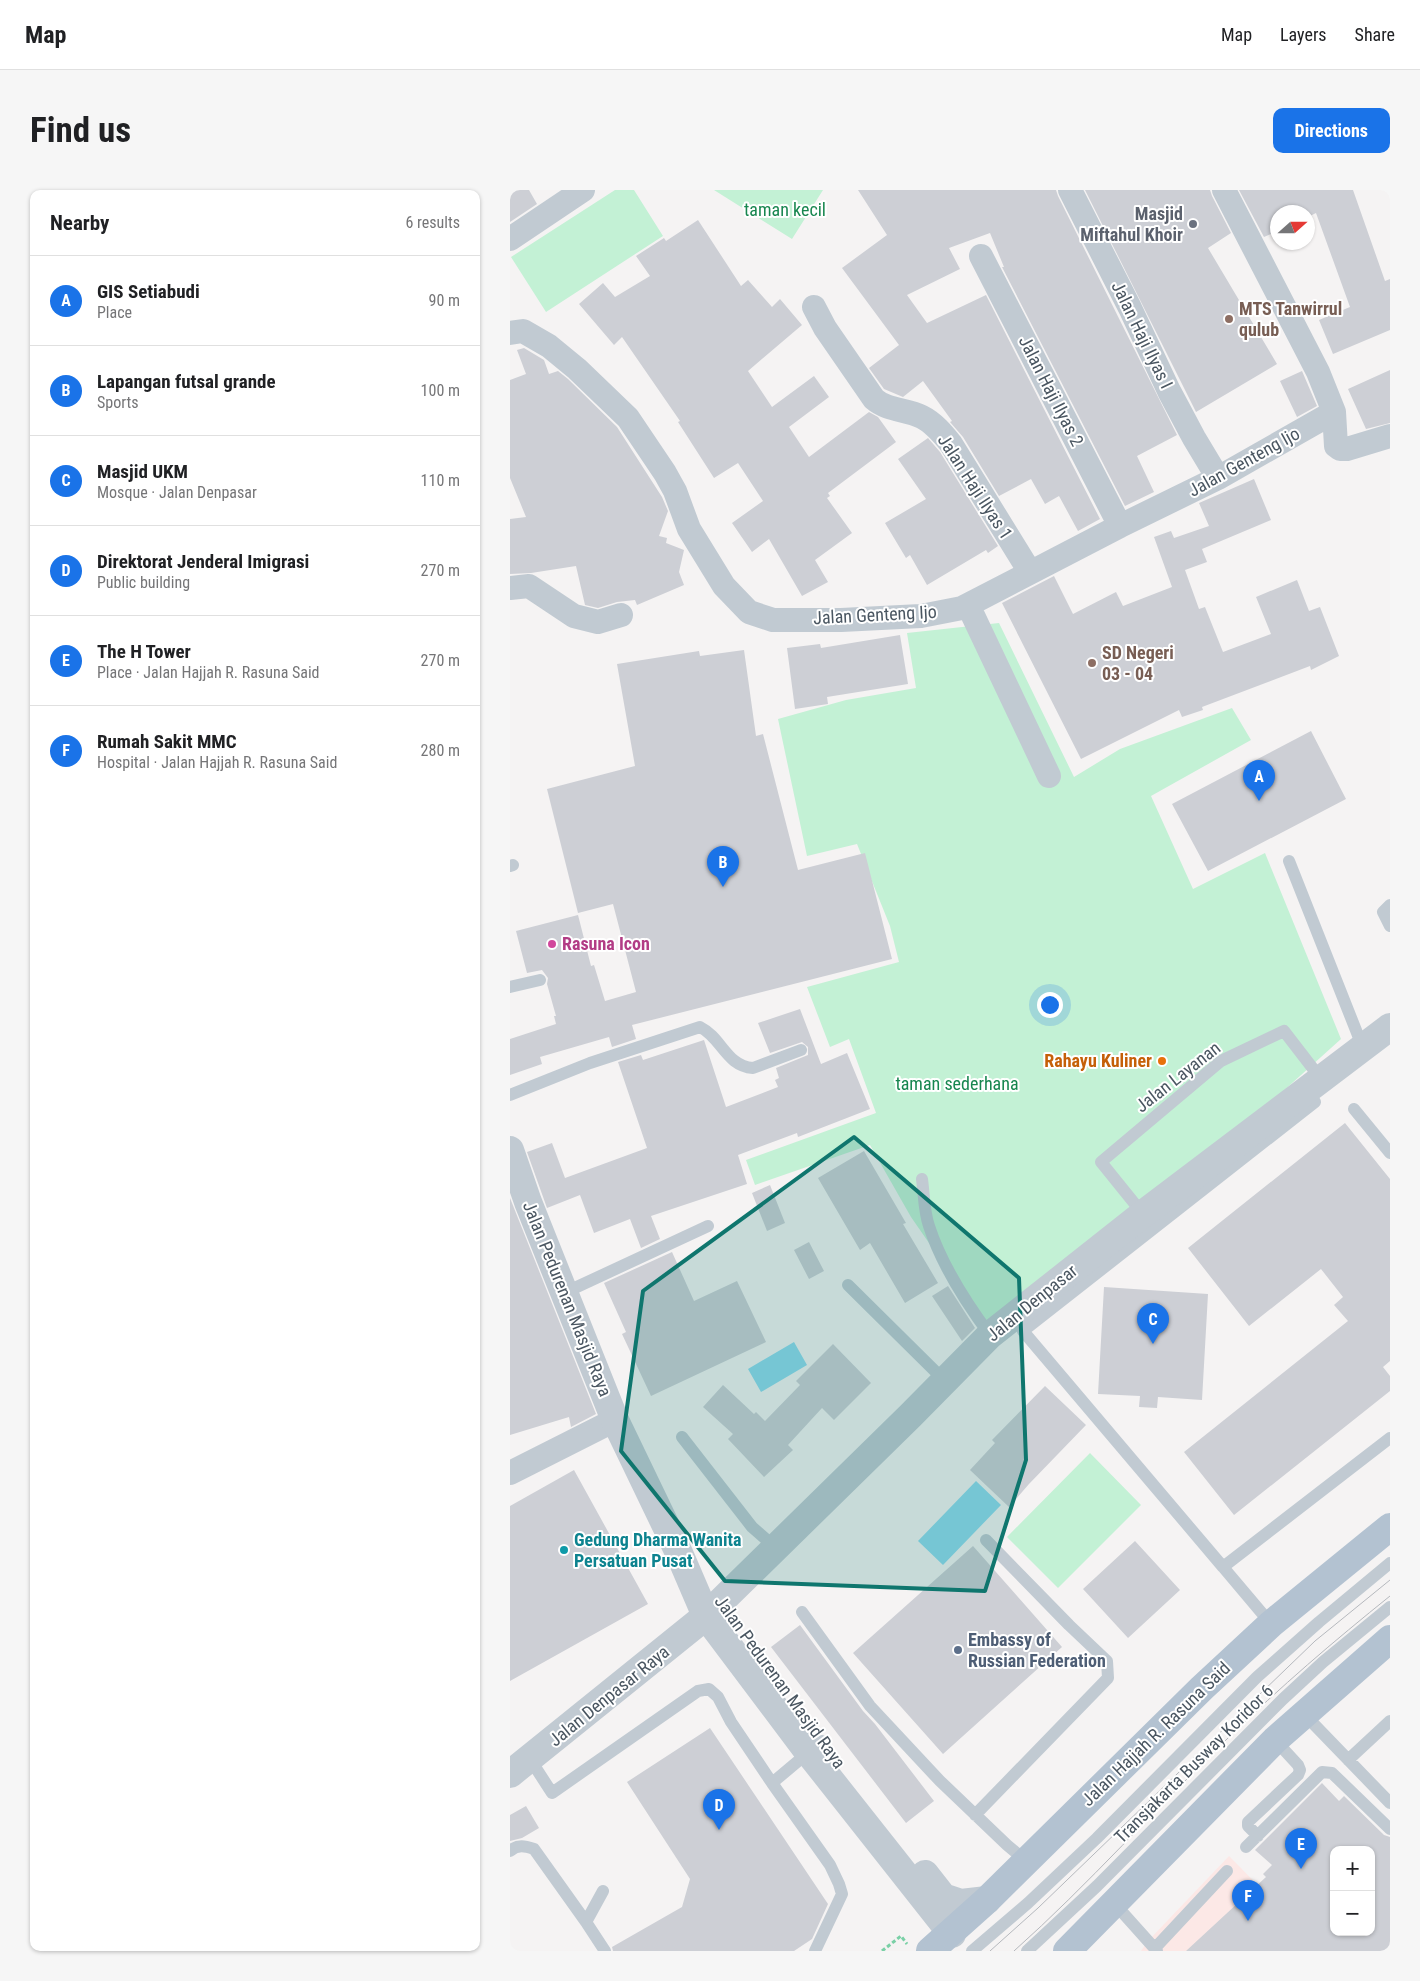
<!DOCTYPE html>
<html lang="en">
<head>
<meta charset="utf-8">
<style>
	body { margin:0; font-family:"Roboto Condensed",sans-serif; background:#f6f6f6; color:#202124 }
	.controls { position:absolute; right:15px; bottom:15px; display:grid; overflow:hidden; border-radius:10px; box-shadow:0 1px 4px #0004 }
	.controls button { width:45px; height:45px; display:grid; place-items:center; padding:0; border:0; border-bottom:1px solid #e0e0e0; background:#fff; color:#202124; font:25px sans-serif }
	.compass { position:absolute; left:760px; top:15px; width:45px; height:45px; border-radius:50%; background:#fff; box-shadow:0 1px 4px #0004; rotate:69deg }
	.you { position:absolute; left:539px; top:814px; width:18px; height:18px; margin:-12px; border:4px solid #fff; border-radius:50%; background:#1a73e8; box-shadow:0 0 0 8px #1a73e833 }
	.badge { display:grid; place-items:center; width:32px; height:32px; border-radius:50%; background:#1a73e8; color:#fff; font-size:16px; font-weight:700 }
	.pin { position:absolute; translate:-50% -41px; filter:drop-shadow(0 1px 2px #0008) }
	.pin::after { content:''; position:absolute; top:26px; width:18px; height:15px; background:inherit; clip-path:polygon(0 0,100% 0,50% 100%) }
	.list { margin:0; padding:0; list-style:none }
	h2 { display:flex; justify-content:space-between; align-items:center; height:65px; margin:0; padding:0 20px; font-size:21px }
	h2 small { font-size:16px; font-weight:400; color:#757577 }
	.list li { display:grid; grid-template-columns:32px 1fr auto; gap:15px; align-items:center; box-sizing:border-box; height:90px; padding:0 20px; border-top:1px solid #e0e0e0 }
	.list b { display:block; font-size:19px; white-space:nowrap }
	.list p { margin:0; font-size:16px; white-space:nowrap; color:#757577 }
	.list em { font-size:16px; font-style:normal; color:#757577 }
	.map { position:relative; flex:none; width:880px; height:1761px; overflow:hidden; border-radius:10px }
	header { display:flex; align-items:center; gap:30px; box-sizing:border-box; height:70px; padding:0 25px; background:#fff; border-bottom:1px solid #e0e0e0 }
	header strong { font-size:24px }
	nav { display:flex; gap:28px; margin-inline-start:auto; font-size:18px }
	.intro { display:flex; align-items:center; justify-content:space-between; box-sizing:border-box; height:120px; padding:0 30px }
	h1 { margin:0; font-size:35px }
	.button { padding:12px 22px; border-radius:10px; background:#1a73e8; color:#fff; font-size:18px; font-weight:700 }
	main { display:flex; gap:30px; padding:0 30px }
	aside { flex:1; background:#fff; border-radius:10px; box-shadow:0 1px 4px #0004 }
	.map>svg:first-child { display:block }
	.medical { fill:#fce8e6 }
	.green { fill:#c3f1d5 }
	.water { fill:#90daee }
	.building { fill:#cdcfd5; fill-rule:evenodd }
	.lines { fill:none; stroke-linecap:round; stroke-linejoin:round }
	.path { stroke:#7ad0a6; stroke-width:3; stroke-dasharray:4 2.5; stroke-linecap:butt }
	.service { stroke:#c1cad2; stroke-width:12 }
	.minor { stroke:#c1cad2; stroke-width:24 }
	.tertiary { stroke:#c1cad2; stroke-width:28 }
	.primary { stroke:#b3c2d1; stroke-width:28 }
	.tram { stroke:#b5b8bd; stroke-width:1 }
	.marked { fill:#0f766e; fill-opacity:0.2; stroke:#0f766e; stroke-width:4; stroke-linejoin:round }
	.worship-dot { fill:#6b7280; stroke:#fff; stroke-width:2 }
	.education-dot { fill:#8d6e63; stroke:#fff; stroke-width:2 }
	.hotel-dot { fill:#d1479c; stroke:#fff; stroke-width:2 }
	.food-dot { fill:#e8710a; stroke:#fff; stroke-width:2 }
	.culture-dot { fill:#0f9aa8; stroke:#fff; stroke-width:2 }
	.service-dot { fill:#5c6f8a; stroke:#fff; stroke-width:2 }
	.labels { text-anchor:middle; stroke-width:4; stroke-linejoin:round; paint-order:stroke }
	.park-label { font-size:18px; fill:#17864f; stroke:#fff }
	.worship-label { font-size:18px; font-weight:bold; fill:#5b616d; stroke:#fff; text-anchor:end }
	.education-label { font-size:18px; font-weight:bold; fill:#785e54; stroke:#fff; text-anchor:start }
	.street-label { font-size:18px; fill:#4a5661; stroke:#fff }
	.hotel-label { font-size:18px; font-weight:bold; fill:#b23c85; stroke:#fff; text-anchor:start }
	.food-label { font-size:18px; font-weight:bold; fill:#c56008; stroke:#fff; text-anchor:end }
	.culture-label { font-size:18px; font-weight:bold; fill:#0d838f; stroke:#fff; text-anchor:start }
	.service-label { font-size:18px; font-weight:bold; fill:#4e5e75; stroke:#fff; text-anchor:start }
</style>
</head>
<body>
<header>
<strong>Map</strong>
<nav><a>Map</a><a>Layers</a><a>Share</a></nav>
</header>
<div class="intro"><h1>Find us</h1><a class="button">Directions</a></div>
<main>
<aside>
<h2>Nearby<small>6 results</small></h2>
<ul class="list">
<li><span class="badge">A</span><div><b>GIS Setiabudi</b><p>Place</p></div><em>90 m</em></li>
<li><span class="badge">B</span><div><b>Lapangan futsal grande</b><p>Sports</p></div><em>100 m</em></li>
<li><span class="badge">C</span><div><b>Masjid UKM</b><p>Mosque · Jalan Denpasar</p></div><em>110 m</em></li>
<li><span class="badge">D</span><div><b>Direktorat Jenderal Imigrasi</b><p>Public building</p></div><em>270 m</em></li>
<li><span class="badge">E</span><div><b>The H Tower</b><p>Place · Jalan Hajjah R. Rasuna Said</p></div><em>270 m</em></li>
<li><span class="badge">F</span><div><b>Rumah Sakit MMC</b><p>Hospital · Jalan Hajjah R. Rasuna Said</p></div><em>280 m</em></li>
</ul>
</aside>
<div class="map">
<svg width="880" height="1761" viewBox="0 0 880 1761">
	<rect width="100%" height="100%" fill="#f5f3f3"/>
	<!-- medical -->
	<path class="medical" d="M719,1666L813,1761H631L638,1751Z"/>
	<!-- green -->
	<path class="green" d="M105,0H124L153,46L36,122L1,67Z
		M204,0H313L282,49Z
		M489,433L564,587L610,559L722,518L741,550L641,606L683,699L755,663L831,849L759,914L480,1141L401,1027L360,955L245,995L236,970L366,923L339,849L320,857L297,797L389,772L380,736L347,654L297,666L268,529L336,510L406,498L397,443Z
		M580,1263L631,1315L548,1398L497,1347Z"/>
	<!-- water -->
	<path class="water" d="M284,1152L297,1175L251,1202L238,1179Z
		M466,1291L491,1315L433,1375L408,1351Z"/>
	<!-- building -->
	<path class="building" d="M0,0H19L27,14L0,32Z
		M348,0H546L548,6L667,245L627,266L644,302L615,316L492,77H494L480,43L439,58L450,79L397,105L417,133L476,105L590,329L568,341L549,306L535,314L521,289L489,306L453,247L440,232L442,231L413,191L393,207L374,199L359,178L389,155L332,78L377,45Z
		M575,0H700L702,6L721,43L698,58L767,174L686,222Z
		M729,0H843L875,91L880,89V140L823,164L809,130L840,117L806,23L798,27V22H768V41L754,47Z
		M188,30L231,96L238,90L262,117L270,109L292,135L238,181L262,217L304,186L319,207L279,237L299,267L359,222L368,227L386,252L318,303L320,306L317,308L342,343L305,370L318,392L292,406L259,349L242,362L222,333L253,311L228,273L204,288L168,232L170,231L112,147L104,155L69,114L93,93L105,107L140,86L126,66L154,48L156,51Z
		M14,158L34,170L39,184L48,181L58,189L107,237L152,307L158,321L149,346L157,348L156,353L174,360L169,382L174,395L127,415L125,410L107,412L88,418L75,415L66,376L21,383L0,384V329L16,327L0,288V190L16,184L7,160Z
		M880,180V233L856,239L838,199Z
		M792,181L807,216L787,227L770,191Z
		M418,248L430,262L488,356L478,363L476,360L417,395L400,365L396,368L375,333L416,309L388,269Z
		M744,289L761,330L692,359L697,372L675,380L689,419L695,417L713,462L761,444L746,407L787,390L799,421L810,417L829,466L801,480L800,476L692,517L693,520L672,527L669,520L571,569L492,413L544,386L563,424L606,402L613,416L662,397L644,347L661,341L664,348L699,336L689,313Z
		M390,445L398,494L317,507L318,514L285,519L277,458L310,454L311,458Z
		M234,460L246,546L253,544L288,680L355,663L382,769L122,835L126,849L102,857L99,847L30,867L32,874L0,885V849L46,834L44,826H46L37,794L38,788L32,780L17,783L6,741L68,725L81,776L84,775L95,811L126,802L103,714L68,723L37,599L125,576L107,474L189,461L190,466Z
		M801,541L836,609L698,681L662,614Z
		M290,819L311,874L337,863L360,919L288,947L287,943L228,965L237,994L141,1026L150,1049L131,1058L120,1029L84,1043L70,1005L37,1018L17,962L42,953L55,988L137,958L108,872L131,865L133,870L194,850L216,917L268,897L265,890L269,888L266,878L298,865V857L292,852L260,863L248,833Z
		M835,933L880,989V1171L873,1177L880,1186V1201L724,1325L674,1262L838,1131L824,1115L833,1107L811,1079L739,1136L678,1058Z
		M354,961L396,1033L393,1034L428,1093L395,1113L360,1053L350,1060L308,988Z
		M260,995L275,1033L257,1041L242,1003Z
		M0,1008L86,1224L61,1237L59,1227L0,1245Z
		M299,1052L314,1081L299,1089L284,1060Z
		M162,1062L184,1111L227,1091L256,1152L141,1206L112,1144L116,1142L94,1093Z
		M438,1096L465,1138L452,1151L422,1106Z
		M594,1097L698,1104L692,1210L648,1207L647,1218L629,1217L630,1206L588,1204Z
		M323,1154L361,1193L324,1230L312,1218L278,1255L283,1260L254,1287L218,1249L223,1244L193,1217L213,1195L244,1224L246,1222L255,1231L290,1195L286,1191Z
		M535,1196L576,1235L519,1294L499,1317L460,1280L485,1253L482,1250Z
		M64,1280L138,1414L0,1491V1316Z
		M625,1351L670,1400L618,1448L573,1399Z
		M463,1356L552,1457L433,1564L343,1463Z
		M290,1435L353,1521L365,1534L424,1611L396,1633L261,1457Z
		M200,1538L318,1714L302,1749L284,1761H103L102,1757L172,1717L180,1689L117,1592Z
		M812,1593L829,1611L834,1606L874,1645L880,1647V1761H676L756,1687L753,1684L762,1675L745,1660ZM824,1660H861V1742H824Z
		M16,1616L29,1638L12,1648L0,1651V1625Z"/>
	<g class="lines">
		<!-- path -->
		<path class="path" d="M372,1761L391,1746L397,1754"/>
		<!-- service -->
		<path class="service" d="M779,671L853,858
			M0,676L3,675
			M880,715L873,722L880,736
			M0,797L30,790
			M0,905L80,873L190,837C212,848 216,876 243,878L291,860
			M844,919L880,963
			M412,989C414,1004 414,1022 419,1036C431,1073 457,1114 480,1145
			M633,1024L591,972L711,871L774,841L811,889
			M338,1095L434,1190
			M56,1102L198,1036
			M172,1247L242,1337L266,1358
			M713,1377L513,1141L805,912L796,901
			M292,1422L360,1516L430,1591L497,1655L516,1671
			M761,1434L713,1377L880,1248
			M794,1524L880,1613
			M20,1569L42,1603L188,1501L199,1499L208,1507L221,1532L262,1593L320,1675L329,1694L332,1704L305,1761
			M838,1570L880,1531
			M262,1593L312,1551
			M465,1625L598,1488L597,1471L559,1435L476,1350
			M748,1646L738,1636V1632L788,1585L790,1580L788,1575L765,1550
			M736,1657L812,1582L822,1583L880,1639
			M0,1661C8,1654 15,1656 24,1659L76,1732
			M93,1701L76,1732L95,1761
			M604,1713L647,1761
			M645,1758L717,1681
			M462,1761L518,1713L587,1648L747,1487L809,1432L880,1373
			M517,1761L587,1696L773,1509L813,1472L880,1417"/>
		<!-- minor -->
		<path class="minor" d="M560,0L620,118L659,201L684,248L708,288
			M714,0L808,182L824,222L826,256L830,259H837L880,246
			M0,49L73,0
			M471,66L610,336
			M304,117L315,138L364,209C378,221 396,219 412,227C424,233 433,244 441,254L520,382
			M0,143L13,141L39,156L67,179L118,228L155,283L165,301L179,339L214,396L239,422L263,430H331L411,426L452,418L610,336L708,288L824,222
			M0,398L19,396L64,426L88,432L111,425
			M458,415L539,586
			M0,1283L105,1230"/>
		<!-- tertiary -->
		<path class="tertiary" d="M0,960L18,1012L105,1230L169,1363L196,1426L299,1563L442,1744
			M0,1584L196,1426L400,1226L480,1145L633,1024L880,837
			M415,1684L433,1707L451,1713L477,1710"/>
		<!-- primary -->
		<path class="primary" d="M420,1761L477,1710L692,1498L761,1434L880,1337
			M557,1761L765,1550L880,1449"/>
		<!-- tram -->
		<path class="tram" d="M480,1761L528,1718L805,1451L880,1390
			M504,1761C579,1694 646,1618 718,1548C770,1497 824,1451 880,1406"/>
	</g>
	<!-- marked area -->
	<path class="marked" d="M344,947L509,1088L516,1270L475,1401L215,1391L111,1261L133,1101Z"/>
	<!-- markers -->
	<circle class="worship-dot" cx="683" cy="34" r="5"/>
	<g class="education-dot">
		<circle cx="719" cy="129" r="5"/>
		<circle cx="582" cy="473" r="5"/>
	</g>
	<circle class="hotel-dot" cx="42" cy="754" r="5"/>
	<circle class="food-dot" cx="652" cy="871" r="5"/>
	<circle class="culture-dot" cx="54" cy="1360" r="5"/>
	<circle class="service-dot" cx="448" cy="1460" r="5"/>
	<g class="labels">
		<!-- park labels -->
		<g class="park-label">
			<text x="275" y="26">taman kecil</text>
			<text x="447" y="900">taman sederhana</text>
		</g>
		<!-- worship labels -->
		<g class="worship-label">
			<text x="673" y="30">Masjid<tspan x="673" dy="21">Miftahul Khoir</tspan></text>
		</g>
		<!-- education labels -->
		<g class="education-label">
			<text x="729" y="125">MTS Tanwirrul<tspan x="729" dy="21">qulub</tspan></text>
			<text x="592" y="469">SD Negeri<tspan x="592" dy="21">03 - 04</tspan></text>
		</g>
		<!-- street labels -->
		<g class="street-label">
			<text transform="translate(632 145) rotate(64)" y="6">Jalan Haji Ilyas I</text>
			<text transform="translate(541 201) rotate(63)" y="6">Jalan Haji Ilyas 2</text>
			<text transform="translate(734 272) rotate(-29)" y="6">Jalan Genteng Ijo</text>
			<text transform="translate(465 297) rotate(57)" y="6">Jalan Haji Ilyas 1</text>
			<text transform="translate(365 425) rotate(-3)" y="6">Jalan Genteng Ijo</text>
			<text transform="translate(668 887) rotate(-38)" y="6">Jalan Layanan</text>
			<text transform="translate(57 1109) rotate(68)" y="6">Jalan Pedurenan Masjid Raya</text>
			<text transform="translate(522 1113) rotate(-39)" y="6">Jalan Denpasar</text>
			<text transform="translate(270 1492) rotate(54)" y="6">Jalan Pedurenan Masjid Raya</text>
			<text transform="translate(99 1506) rotate(-39)" y="6">Jalan Denpasar Raya</text>
			<text transform="translate(646 1544) rotate(-44)" y="6">Jalan Hajjah R. Rasuna Said</text>
			<text transform="translate(684 1574) rotate(-45)" y="6">Transjakarta Busway Koridor 6</text>
		</g>
		<!-- hotel labels -->
		<g class="hotel-label">
			<text x="52" y="760">Rasuna Icon</text>
		</g>
		<!-- food labels -->
		<g class="food-label">
			<text x="642" y="877">Rahayu Kuliner</text>
		</g>
		<!-- culture labels -->
		<g class="culture-label">
			<text x="64" y="1356">Gedung Dharma Wanita<tspan x="64" dy="21">Persatuan Pusat</tspan></text>
		</g>
		<!-- service labels -->
		<g class="service-label">
			<text x="458" y="1456">Embassy of<tspan x="458" dy="21">Russian Federation</tspan></text>
		</g>
	</g>
</svg>
<div class="controls">
<button>+</button>
<button>−</button>
</div>
<svg class="compass" viewBox="-18 -18 36 36"><path d="M0-13l5 13h-10z" fill="#e53935"/><path d="M0 13l5-13h-10z" fill="#757577"/></svg>
<div class="you"></div>
<div class="pin badge" style="left:749px;top:611px">A</div>
<div class="pin badge" style="left:213px;top:697px">B</div>
<div class="pin badge" style="left:643px;top:1154px">C</div>
<div class="pin badge" style="left:209px;top:1640px">D</div>
<div class="pin badge" style="left:791px;top:1679px">E</div>
<div class="pin badge" style="left:738px;top:1731px">F</div>
</div>
</main>
</body>
</html>
